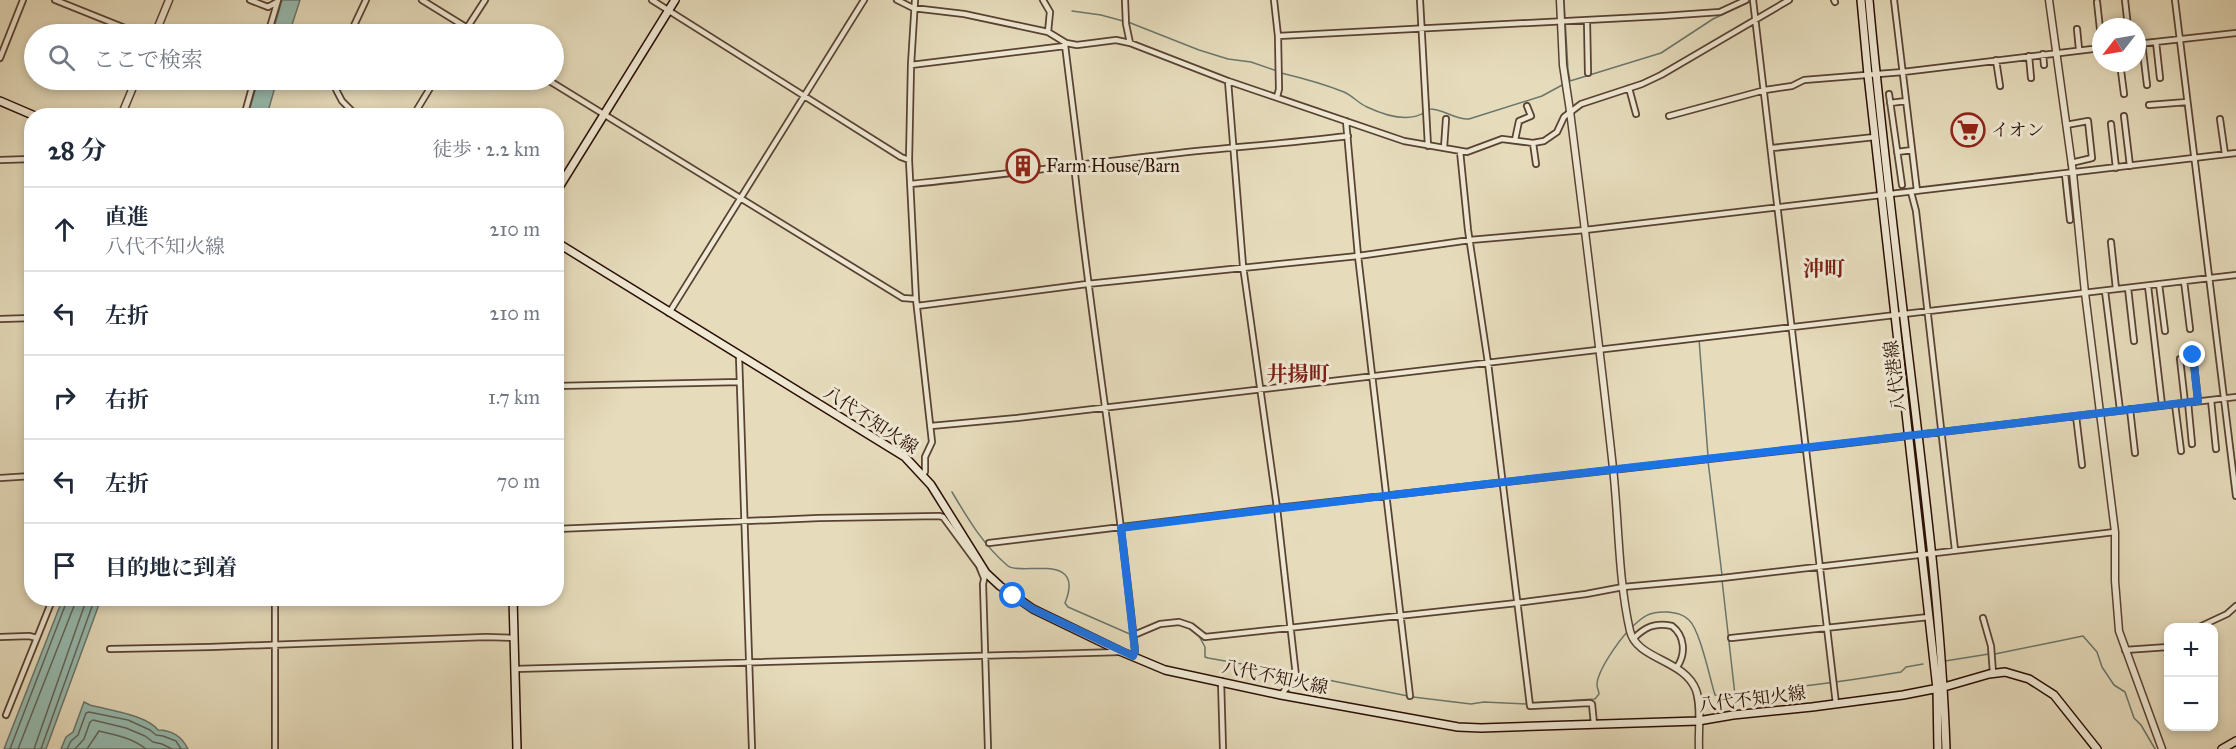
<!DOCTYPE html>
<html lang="ja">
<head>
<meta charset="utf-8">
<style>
	body { margin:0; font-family:"IM FELL Great Primer","Noto Serif JP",serif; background:#f2f2f3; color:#1f2937 }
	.controls { position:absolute; right:18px; bottom:18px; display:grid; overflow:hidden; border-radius:12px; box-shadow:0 3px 9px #0003 }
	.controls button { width:54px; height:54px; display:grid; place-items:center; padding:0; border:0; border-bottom:2px solid #e0e1e3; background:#fff; color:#1f2937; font:30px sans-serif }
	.compass { position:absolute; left:2092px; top:18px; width:54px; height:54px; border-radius:50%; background:#fff; box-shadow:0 3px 9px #0003; rotate:239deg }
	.stop { position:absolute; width:18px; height:18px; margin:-14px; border:4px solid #1a73e8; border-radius:50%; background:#fff }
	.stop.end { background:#1a73e8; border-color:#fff; box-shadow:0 2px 6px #0008 }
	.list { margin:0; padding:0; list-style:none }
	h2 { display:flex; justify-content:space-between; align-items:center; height:78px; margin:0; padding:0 24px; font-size:26px }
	h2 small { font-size:20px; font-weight:400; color:#747a83 }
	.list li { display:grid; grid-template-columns:39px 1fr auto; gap:18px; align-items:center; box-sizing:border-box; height:84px; padding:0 24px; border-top:2px solid #e0e1e3 }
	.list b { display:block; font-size:22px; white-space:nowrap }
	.list p { margin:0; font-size:20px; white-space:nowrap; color:#747a83 }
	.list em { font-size:20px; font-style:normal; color:#747a83 }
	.icon { flex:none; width:33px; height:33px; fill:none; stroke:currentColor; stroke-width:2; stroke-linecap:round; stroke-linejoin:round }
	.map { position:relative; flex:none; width:2236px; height:749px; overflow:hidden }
	.search { position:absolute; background:#fff; box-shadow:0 3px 9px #0003; left:24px; top:24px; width:540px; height:66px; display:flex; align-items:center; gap:15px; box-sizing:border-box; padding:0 21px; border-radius:33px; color:#747a83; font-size:22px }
	.panel { position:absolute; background:#fff; box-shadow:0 3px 9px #0003; left:24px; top:108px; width:540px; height:498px; border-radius:24px }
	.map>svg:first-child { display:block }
	.water { fill:#96bcb1; stroke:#6a766c; stroke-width:1.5 }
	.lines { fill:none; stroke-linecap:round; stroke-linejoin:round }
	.shore { stroke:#60655b; stroke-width:1.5 }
	.stream { stroke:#6a766c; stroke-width:1.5 }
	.minor-casing { stroke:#584233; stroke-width:8 }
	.tertiary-casing { stroke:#584233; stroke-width:9 }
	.secondary-casing { stroke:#290e05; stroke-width:10 }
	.minor { stroke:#efe8d3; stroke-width:4.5 }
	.tertiary { stroke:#efe8d3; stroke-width:6 }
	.secondary { stroke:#efe8d3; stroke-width:7 }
	.route { stroke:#1a73e8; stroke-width:8 }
	.labels { text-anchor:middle; stroke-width:6; stroke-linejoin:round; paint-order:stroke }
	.poi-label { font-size:18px; fill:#290e05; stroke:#efe8d3; text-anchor:start }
	.street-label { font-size:18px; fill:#290e05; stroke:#efe8d3 }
	.quarter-label { font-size:21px; font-weight:bold; fill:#7a1f14; stroke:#efe8d3 }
</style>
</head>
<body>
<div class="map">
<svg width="2236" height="749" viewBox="0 0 2236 749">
	<rect width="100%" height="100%" fill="#e6dcbc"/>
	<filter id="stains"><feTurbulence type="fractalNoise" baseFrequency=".00333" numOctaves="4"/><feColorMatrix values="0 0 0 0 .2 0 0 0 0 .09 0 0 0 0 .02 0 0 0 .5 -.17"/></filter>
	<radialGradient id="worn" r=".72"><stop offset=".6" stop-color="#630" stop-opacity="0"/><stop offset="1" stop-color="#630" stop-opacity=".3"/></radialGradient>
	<!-- water -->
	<path class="water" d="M282,0H300L289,34H272Z
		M258,80H277L267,115H248Z
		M63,598L101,599L46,749H4Z
		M84,702L90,705C108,710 147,715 158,730C172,730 182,737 188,749H61L66,737L73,732Z"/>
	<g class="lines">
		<!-- shore -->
		<path class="shore" d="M10,749L68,598
			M18,749L74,606L75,598
			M34,749L87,598
			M41,749L95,598
			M67,749L71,741L78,735L86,713L89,712L128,720L150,730L156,735L163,736L176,741L181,749
			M75,749L84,739L90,722L93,720L126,728L145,736L153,742L162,744L172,749
			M87,749L99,731C116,735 132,738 146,749"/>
		<!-- stream -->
		<path class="stream" d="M1564,0L1568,70L1570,81L1661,53L1713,19L1751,1
			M1072,11L1101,15L1123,21
			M1128,22L1199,50L1228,59L1251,62L1277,71
			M1281,73C1302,78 1324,84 1344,92C1353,96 1358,103 1367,107C1384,115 1409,123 1425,112
			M1427,80L1429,108
			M1428,109C1443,108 1454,120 1469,119L1542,96L1564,84
			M1699,339L1708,456
			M1708,461L1722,575
			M952,492C968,519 984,546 1008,566C1021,576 1086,551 1065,603L1068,607L1132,635
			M1722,580L1735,695
			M1631,628C1643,616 1650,611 1668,612C1676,613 1683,614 1689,620C1700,630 1710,679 1715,695C1736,697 1755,691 1775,689C1818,685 1859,679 1901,672L1906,667L1923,664
			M1199,636L1205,647V657L1208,658L1293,673
			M1995,654L2083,636L2097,652L2102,667L2114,685L2125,692L2134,718L2141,725L2155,749
			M1945,661L1989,654
			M1298,674L1408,696
			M1413,697L1471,704L1484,702L1527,704
			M1532,703L1595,699L1599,694C1599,691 1597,688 1597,685C1597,671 1618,642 1628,631"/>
		<defs>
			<path id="minor" d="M55,0L140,34
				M250,0L268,7L277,2
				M422,0L477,34
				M652,0L901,157L909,160
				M897,0L913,8L964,14L1048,32L1066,43L1077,45L1116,40L1130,43L1228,81L1404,141L1467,152L1502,139L1533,143L1544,141L1557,132L1564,117L1581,104L1642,84L1661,75L1789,0
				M915,0L911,65L909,160L916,299L932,442L925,457V472L922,473
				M1043,0L1050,12L1048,32
				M1125,0L1126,24L1130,43
				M1274,0L1278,36L1279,89L1277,97
				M1420,0L1428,146
				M1753,0L1836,704
				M1834,0L1835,2
				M1894,0L1917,191
				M2125,0L2128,27
				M2175,0L2236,496
				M2097,2L2101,38
				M1587,21L1588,73
				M2113,25L2114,27
				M2077,29L2079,49
				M268,34L278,0
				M350,34L366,0
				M463,34L485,0
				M1278,36L1663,16L1720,12L1746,0
				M2156,42L2160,78
				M2142,43L2147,85
				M2137,44L2236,33
				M1065,45L1080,165
				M2043,54L2044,65
				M2029,56L2031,78
				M0,58L23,0
				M1996,60L2000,86
				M2120,63L2124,94
				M911,65L1065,46
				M331,80L342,101L352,111L354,116
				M548,80L903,298L916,299
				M1228,81L1243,266L1277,508L1296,676L1281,695
				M1629,88L1636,114
				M1889,94L1902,185
				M1890,103L1906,101
				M2149,105L2187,102
				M240,116L246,109L254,80
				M413,116L435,80
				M1669,116L1765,90L1792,86L1804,80L1903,72L2101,48
				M2124,116L2130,166
				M2220,119L2225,154
				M1346,121L1358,256L1410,696
				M2111,124L2116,168
				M2066,125L2088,121L2092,158L2071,163
				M1515,140L1519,121L1531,116L1527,106
				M1533,143L1536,164
				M1444,148L1446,119
				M1772,148L1875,137
				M1460,151L1468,230L1488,363L1530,706L1590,703L1592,704L1594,724
				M1897,152L1912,150
				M0,160L32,159
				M1074,165C1092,328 1119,489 1135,651L1133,656
				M2065,174L2070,220
				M911,184C1001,175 1090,163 1179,153C1235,147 1291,143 1348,136
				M1911,192L1916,211L1955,550
				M2111,242L2116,289
				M2184,281L2190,329
				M2159,284L2165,331
				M2148,286L2162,405
				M2128,288L2134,341
				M2105,291L2120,410
				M917,306L1087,284L1358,256L1470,240L1585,230L2236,153
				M669,313L864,0
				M0,319L32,318
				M2193,355L2198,401
				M739,356L752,749
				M2180,359L2185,403
				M556,386L740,382
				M2211,400L2216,449
				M2188,402L2192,444
				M2175,404L2181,451
				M2130,409L2135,453
				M2076,416L2082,465
				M931,426L1017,418L2236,275
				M0,478L32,476
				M556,529L819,518L939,516L943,517L979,566L984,578
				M989,543L1277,508L1807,448L2236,397
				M985,575L983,584L988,749
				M1983,618L1991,646L1993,673
				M2197,628L2227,614L2236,606
				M1134,635L1160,624L1179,622L1191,626L1205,637L1517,603L1586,594L1623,587L1722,578L2115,532
				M0,637L29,636L37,638
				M1731,638L1929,617
				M1633,639C1645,627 1655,622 1672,626C1685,636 1686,654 1677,667
				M110,649L210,647L486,637L514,638
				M2125,650L2168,647
				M514,669L1120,652
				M1221,681L1223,749
				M6,715L53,598
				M275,749V598"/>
			<path id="tertiary" d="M1560,0L1563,65L1570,111C1585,230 1600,349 1613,468C1619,522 1618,578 1630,631C1637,660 1684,659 1696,690C1702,707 1698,731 1699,749
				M2049,0L2073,173L2085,293L2115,532V581L2119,631L2162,749
				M155,34L169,0
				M121,116L136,80"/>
			<path id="secondary" d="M1861,0L1868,75L1937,689L1938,749
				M1869,0C1881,134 1898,268 1914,401C1928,517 1942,632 1946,749
				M0,101L35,116
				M325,116H332
				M556,192L675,0
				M556,242L905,457L931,485L986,573L1000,586L1033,609L1122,652L1165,670L1281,695L1458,727L1481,728L1698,721L1733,715L1812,707L1903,695L1944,687L1989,674L2005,672L2029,679L2054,695L2097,749
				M513,598L517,749
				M2222,749L2236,741"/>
		</defs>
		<!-- minor casing -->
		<use href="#minor" class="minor-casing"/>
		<!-- tertiary casing -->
		<use href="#tertiary" class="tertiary-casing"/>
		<!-- secondary casing -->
		<use href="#secondary" class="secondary-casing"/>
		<!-- minor -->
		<use href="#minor" class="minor"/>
		<!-- tertiary -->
		<use href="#tertiary" class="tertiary"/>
		<!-- secondary -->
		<use href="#secondary" class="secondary"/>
	</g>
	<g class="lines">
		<!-- route -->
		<path class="route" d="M1013,596L1033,609L1133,656L1135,651L1121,528C1480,482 1839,446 2198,401L2193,355"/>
	</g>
	<!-- icons -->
	<defs>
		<symbol id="supermarket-ring" viewBox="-11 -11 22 22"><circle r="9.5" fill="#efe8d3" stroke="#8f2418" stroke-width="1.5"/><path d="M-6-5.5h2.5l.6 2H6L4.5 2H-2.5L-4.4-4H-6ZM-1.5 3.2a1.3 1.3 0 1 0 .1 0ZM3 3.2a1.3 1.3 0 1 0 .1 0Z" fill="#8f2418"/></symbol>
		<symbol id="building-ring" viewBox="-11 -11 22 22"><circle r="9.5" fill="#efe8d3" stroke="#8f2418" stroke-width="1.5"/><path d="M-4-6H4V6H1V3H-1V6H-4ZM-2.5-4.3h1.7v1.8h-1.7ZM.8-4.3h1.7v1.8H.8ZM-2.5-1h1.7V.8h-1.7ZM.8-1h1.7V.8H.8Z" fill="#8f2418"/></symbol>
	</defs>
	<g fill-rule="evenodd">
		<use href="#supermarket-ring" x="1949" y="111" width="38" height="38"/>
		<use href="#building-ring" x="1004" y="147" width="38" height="38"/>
	</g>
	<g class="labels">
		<!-- poi labels -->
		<g class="poi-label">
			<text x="1991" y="136">イオン</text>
			<text x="1046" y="172">Farm House/Barn</text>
		</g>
		<!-- street labels -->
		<g class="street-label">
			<text transform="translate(1895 376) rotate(-97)" y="6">八代港線</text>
			<text transform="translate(871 420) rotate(33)" y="6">八代不知火線</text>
			<text transform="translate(1275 677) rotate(12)" y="6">八代不知火線</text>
			<text transform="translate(1752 699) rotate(-7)" y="6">八代不知火線</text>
		</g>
		<!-- quarter labels -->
		<g class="quarter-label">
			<text x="1824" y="276">沖町</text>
			<text x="1298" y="381">井揚町</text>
		</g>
	</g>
	<rect width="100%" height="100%" filter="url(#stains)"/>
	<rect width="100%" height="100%" fill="url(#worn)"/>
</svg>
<div class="controls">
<button>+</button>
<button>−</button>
</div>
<svg class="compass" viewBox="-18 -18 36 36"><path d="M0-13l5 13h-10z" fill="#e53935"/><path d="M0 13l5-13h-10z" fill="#747a83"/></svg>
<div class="stop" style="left:1013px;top:596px"></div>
<div class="stop end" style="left:2193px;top:355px"></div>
<div class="search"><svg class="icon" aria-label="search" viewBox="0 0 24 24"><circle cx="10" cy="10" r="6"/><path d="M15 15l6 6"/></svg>ここで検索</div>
<section class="panel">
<h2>28 分<small>徒歩 · 2.2 km</small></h2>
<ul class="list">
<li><svg class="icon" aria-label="ahead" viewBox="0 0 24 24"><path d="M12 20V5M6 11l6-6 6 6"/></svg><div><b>直進</b><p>八代不知火線</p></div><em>210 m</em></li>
<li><svg class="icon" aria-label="left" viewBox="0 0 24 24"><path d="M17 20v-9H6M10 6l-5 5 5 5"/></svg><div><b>左折</b></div><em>210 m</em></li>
<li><svg class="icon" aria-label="right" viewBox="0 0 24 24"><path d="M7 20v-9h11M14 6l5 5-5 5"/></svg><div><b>右折</b></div><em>1.7 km</em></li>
<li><svg class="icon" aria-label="left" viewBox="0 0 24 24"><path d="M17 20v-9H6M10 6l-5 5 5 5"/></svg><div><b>左折</b></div><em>70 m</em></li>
<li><svg class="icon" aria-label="arrive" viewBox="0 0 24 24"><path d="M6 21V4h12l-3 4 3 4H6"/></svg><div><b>目的地に到着</b></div></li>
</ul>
</section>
</div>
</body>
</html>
